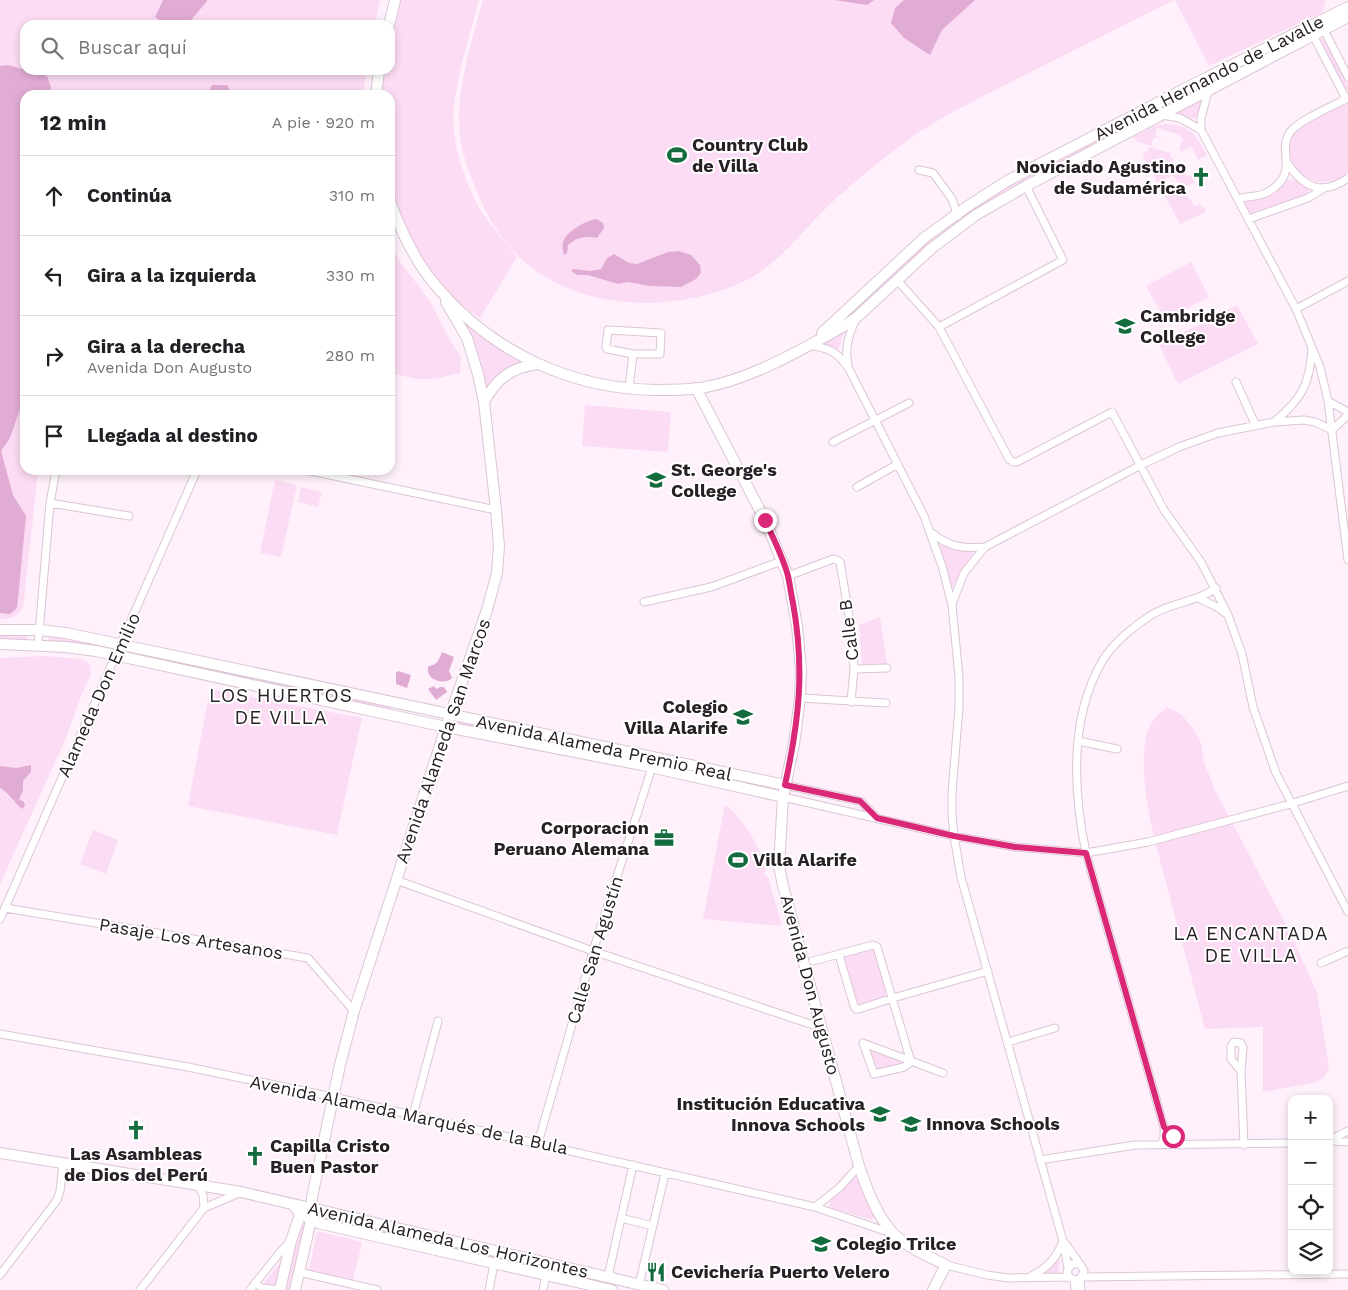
<!DOCTYPE html>
<html lang="es">
<head>
<meta charset="utf-8">
<style>
	body { margin:0; font-family:"Work Sans",sans-serif; background:#f2f2f2; color:#202124 }
	.controls { position:absolute; right:15px; bottom:15px; display:grid; overflow:hidden; border-radius:10px; box-shadow:0 2px 8px #0003 }
	.controls button { width:45px; height:45px; display:grid; place-items:center; padding:0; border:0; border-bottom:1px solid #e0e0e0; background:#fff; color:#202124; font:25px sans-serif }
	.stop { position:absolute; width:15px; height:15px; margin:-11px; border:4px solid #db2777; border-radius:50%; background:#fff }
	.stop.end { background:#db2777; border-color:#fff; box-shadow:0 1px 5px #0008 }
	.list { margin:0; padding:0; list-style:none }
	h2 { display:flex; justify-content:space-between; align-items:center; height:65px; margin:0; padding:0 20px; font-size:21px }
	h2 small { font-size:16px; font-weight:400; color:#757577 }
	.list li { display:grid; grid-template-columns:32px 1fr auto; gap:15px; align-items:center; box-sizing:border-box; height:80px; padding:0 20px; border-top:1px solid #e0e0e0 }
	.list b { display:block; font-size:19px; white-space:nowrap }
	.list p { margin:0; font-size:16px; white-space:nowrap; color:#757577 }
	.list em { font-size:16px; font-style:normal; color:#757577 }
	.icon { flex:none; width:28px; height:28px; fill:none; stroke:currentColor; stroke-width:2; stroke-linecap:round; stroke-linejoin:round }
	.map { position:relative; flex:none; width:1348px; height:1290px; overflow:hidden }
	.search { position:absolute; background:#fff; box-shadow:0 2px 8px #0003; left:20px; top:20px; width:375px; height:55px; display:flex; align-items:center; gap:12px; box-sizing:border-box; padding:0 18px; border-radius:15px; color:#757577; font-size:19px }
	.panel { position:absolute; background:#fff; box-shadow:0 2px 8px #0003; left:20px; top:90px; width:375px; height:385px; border-radius:15px }
	.map>svg:first-child { display:block }
	.green { fill:#fcdcf4 }
	.water { fill:#e1acd4 }
	.lines { fill:none; stroke-linecap:round; stroke-linejoin:round }
	.street-casing { stroke:#dbc5d5; stroke-width:9 }
	.secondary-casing { stroke:#dbc5d5; stroke-width:12 }
	.street { stroke:#fff; stroke-width:7 }
	.secondary { stroke:#fff; stroke-width:10 }
	.route { stroke:#db2777; stroke-width:6 }
	.labels { text-anchor:middle; stroke-width:4; stroke-linejoin:round; paint-order:stroke }
	.street-label { font-size:18px; fill:#282026; stroke:#fff }
	.poi-label { font-size:18px; font-weight:bold; fill:#282026; stroke:#fff; text-anchor:start }
	.neighbourhood-label { font-size:19px; letter-spacing:1px; fill:#282026; stroke:#fff }
</style>
</head>
<body>
<div class="map">
<svg width="1348" height="1290" viewBox="0 0 1348 1290">
	<rect width="100%" height="100%" fill="#fff1fb"/>
	<!-- green -->
	<path class="green" d="M0,0H380L375,25H25V70H367L363,95H25V470H40L38,473L23,608C17,617 11,619 0,619Z
		M400,0H479C470,34 459,69 454,105C450,138 464,184 482,212C492,228 505,242 517,257L480,318C440,293 410,246 396,202C394,196 391,190 390,184C387,155 390,124 390,95H380L383,70H390V42Z
		M483,0H1174C1122,26 1069,53 1017,79C985,96 951,111 921,131C888,154 857,179 828,206C802,232 777,266 743,282C672,314 578,312 519,257C502,241 488,218 479,197C471,178 463,157 460,137C455,91 471,44 483,0Z
		M1175,0H1326L1323,12L1209,66Z
		M1306,30L1308,35L1209,85L1207,80Z
		M1324,38L1348,86V89L1344,91L1319,40Z
		M1199,99L1201,102L1196,118L1192,119L1177,112Z
		M1348,102V172C1342,177 1335,181 1327,182C1302,186 1274,149 1297,130C1310,119 1333,110 1348,102Z
		M1151,109L1153,115L1036,174L970,213L939,235L853,313L840,321L930,237L1003,187Z
		M1166,124C1190,125 1197,135 1207,155L1198,160L1191,146L1181,152L1179,149L1183,138L1180,137V135L1157,128L1155,136L1162,138L1161,139L1154,137L1151,146L1136,141L1133,137L1155,126Z
		M1148,147L1171,153L1170,156L1174,160L1172,168L1179,170L1181,164L1187,176L1190,175L1195,183L1182,187L1172,175L1169,178L1167,176L1165,178L1167,181L1162,185L1167,192L1173,185L1180,195L1185,193L1195,206L1200,204L1203,208L1205,207L1206,212L1180,224L1142,154L1149,150Z
		M1290,179L1301,181L1309,189V192C1300,201 1266,207 1252,213H1249L1244,205L1247,200C1254,199 1260,200 1267,196C1276,192 1281,183 1290,179Z
		M390,241L398,259L430,301L451,342L461,356L460,373L435,379H416L390,373Z
		M1191,262L1209,297L1165,320L1146,286Z
		M1237,305L1258,344L1178,384L1159,345Z
		M456,312L523,361V363C507,367 495,377 486,390Z
		M845,329L838,350L818,342Z
		M585,405L671,412L668,452L582,446Z
		M275,480L297,485L281,557L260,553Z
		M301,487L322,492L318,507L298,502Z
		M937,542L948,548L973,552L972,556L959,573L951,592Z
		M880,617L887,664H862L859,625Z
		M0,634H27V641H0Z
		M49,635L104,645L103,650L48,642Z
		M126,649L240,673L239,679L125,655Z
		M45,656L82,659L90,664L91,674L83,691L66,738L0,884V658Z
		M258,678L392,706L391,711L257,683Z
		M210,689L362,718L337,835L188,806Z
		M1167,707L1181,714L1193,728L1201,743L1204,762L1215,790L1290,932L1317,993L1329,1067L1324,1078L1313,1083L1263,1092V1027L1205,1029C1193,983 1180,936 1168,890C1156,843 1137,785 1146,737C1148,724 1157,715 1167,707Z
		M458,720L509,730L508,735L458,725Z
		M725,804C746,822 758,844 766,870L764,872L765,876L768,877L782,926L703,919Z
		M93,830L118,840L106,874L80,864Z
		M871,948L875,950L886,994L884,997L859,1004L856,1003L843,959L845,956Z
		M872,1051L899,1060L900,1063L876,1070L869,1052Z
		M853,1177L858,1178L861,1182L874,1216L872,1220L832,1208L829,1205L830,1200Z
		M324,1216L589,1275L587,1282L322,1222Z
		M303,1226H305L294,1290H286L295,1245L300,1228Z
		M317,1231L362,1242L353,1280L309,1270Z
		M284,1258L277,1285L263,1284Z
		M1059,1259L1060,1263L1058,1266L1060,1274L1042,1275L1041,1273L1050,1268Z"/>
	<!-- water -->
	<path class="water" d="M163,0H207V1L187,25H165L155,17Z
		M834,0H874L867,5Z
		M904,0H975L942,30L930,55L904,38L891,23L895,8Z
		M8,65L47,76L51,88L47,95H25V399L22,403L10,438L1,451L13,495L26,516L18,599L17,608L10,614L0,613V66Z
		M212,85H227L232,95H207Z
		M597,219L603,223L604,228L597,238C585,236 578,237 568,245L567,253L564,255C563,251 562,246 563,242C566,231 587,220 597,219Z
		M679,251L691,255L700,265L701,273L696,279L681,287L650,286L628,282L618,284L588,275H577L571,271L574,269L590,271L601,269L607,258L614,254L629,263L637,264L668,252Z
		M442,652L454,657L449,671L452,678C446,685 427,681 428,670C428,664 429,667 433,665C438,663 440,657 442,652Z
		M398,671L411,675L407,688L396,684V673Z
		M434,686L436,689L440,687H444L447,692L436,700L428,689Z
		M31,765V772L23,781V791L19,799L24,802L25,806L22,809C14,802 9,793 0,788V766L16,768Z"/>
	<g class="lines">
		<defs>
			<path id="street" d="M1322,26L1348,77
				M1311,31L1346,99
				M1156,104L1162,115L1180,118L1201,130L1296,309L1320,367L1328,401L1348,560
				M1201,130V118L1208,91L1202,80
				M1288,164C1304,188 1323,196 1348,178
				M919,170L933,173L952,199L958,216
				M1238,199C1248,195 1258,198 1268,192C1302,172 1275,150 1291,131C1301,119 1333,106 1348,98
				M1249,219L1308,198L1323,189
				M897,280L939,327L1009,459L1013,462H1017L1112,412L1164,510L1201,562L1228,615L1242,654L1253,707L1276,773L1348,912
				M1296,309L1348,281
				M939,327L1063,260L1026,186
				M808,345C829,348 837,351 849,369L924,516L942,566L952,605L959,677V707L952,793V815L954,836L961,877L1063,1241L1068,1268
				M848,364C844,348 849,333 856,319
				M1236,382L1256,426
				M629,388L633,354L607,349L606,347L608,330L661,333L660,354H633
				M1328,401L1348,412
				M1274,422C1302,399 1310,384 1312,348
				M833,442L909,403
				M306,470L496,510
				M857,487L898,464
				M50,503L129,516
				M932,533C949,547 963,549 985,547
				M788,576L833,559L837,560L840,562L849,616L854,669L851,702
				M1199,598L1217,607L1228,615
				M644,602L711,587L782,561
				M952,604L964,573L985,547L1139,466L1179,447L1218,433L1274,422L1304,420L1315,422L1332,430L1348,415
				M38,645L50,503L56,470
				M854,669L887,668
				M800,698L886,703
				M1078,741L1117,749
				M785,785L860,801L877,818
				M783,797L954,836L1015,847L1086,853L1148,842L1290,804L1348,786
				M396,880L593,951L822,1028
				M5,908L308,958L354,1011
				M0,919L197,470
				M839,955L854,1006L856,1009H859L893,998L988,971
				M813,961L873,945L877,947L911,1062
				M1321,963L1348,951
				M0,1034L188,1067L333,1097L815,1207L891,1233
				M1008,1042L1055,1028
				M863,1043L943,1073
				M863,1043L874,1074L904,1067L911,1062
				M1241,1071L1231,1059V1046L1234,1042L1241,1043L1243,1048L1241,1071L1244,1145
				M413,1115L438,1021
				M1164,1127L1183,1145
				M1329,1140L1348,1131
				M1331,1141L1348,1142
				M538,1143L593,951L655,758
				M1161,1145L1164,1137V1127L1086,853C1073,790 1069,717 1103,660C1114,642 1135,625 1153,614C1173,602 1197,602 1216,588
				M1040,1160L1135,1145L1292,1143
				M197,1184L203,1195L204,1208
				M815,1207L839,1188L859,1166
				M621,1218L653,1226
				M1065,1243L1080,1264
				M946,1265L987,1275L1008,1278L1069,1277
				M299,1272L377,1290
				M0,1275L57,1200L60,1191L63,1164
				M1031,1276C1047,1269 1057,1258 1063,1241
				M1083,1277L1348,1274
				M612,1278L609,1272L633,1165
				M1080,1279L1074,1280L1069,1277L1067,1271L1072,1264H1080L1084,1271L1080,1279L1081,1290
				M1074,1280L1075,1290
				M255,1283L262,1288L280,1290
				M639,1285L665,1174
				M140,1290L204,1208L239,1193
				M250,1290L281,1251L291,1241
				M489,1290L494,1264
				M543,1290L546,1275"/>
			<path id="secondary" d="M389,25L395,0
				M376,95L379,70
				M390,201C401,232 416,263 437,287C493,353 572,389 657,390C673,390 690,390 706,387C753,378 803,349 844,326L857,317L932,248L976,215L1026,186L1348,17
				M822,333L924,238L968,206L1007,181L1192,85L1348,7
				M696,388L765,520L788,576L797,626L801,669L800,698L794,744L783,797L779,866L783,886L859,1166C867,1189 876,1214 892,1232C906,1247 928,1256 946,1265L933,1290
				M484,402C496,379 512,367 538,364
				M0,630H40L66,633L785,785
				M0,644L66,647L96,651L446,727L642,765L783,797
				M0,1153L241,1192L663,1290
				M292,1204L300,1213L318,1223L612,1290
				M280,1290L291,1241L302,1209
				M295,1290L311,1220L312,1197L340,1065L354,1011L446,727L487,610L497,573L499,546L496,510L484,402L478,374L467,338L446,302"/>
		</defs>
		<!-- street casing -->
		<use href="#street" class="street-casing"/>
		<!-- secondary casing -->
		<use href="#secondary" class="secondary-casing"/>
		<!-- street -->
		<use href="#street" class="street"/>
		<!-- secondary -->
		<use href="#secondary" class="secondary"/>
	</g>
	<g class="lines">
		<!-- route -->
		<path class="route" d="M765,520C773,538 783,557 788,576C790,585 791,594 793,603C805,670 799,720 785,785L860,801L877,818L954,836L1015,847L1086,853L1164,1127L1173,1136"/>
	</g>
	<!-- icons -->
	<defs>
		<symbol id="stadium-bare" viewBox="-9 -9 18 18"><path d="M0-5a6.5 5 0 1 0 0 10a6.5 5 0 1 0 0-10ZM-3.5-1.8h7v3.6h-7Z" fill="#136b3e" stroke="#fff" stroke-width="2.5" paint-order="stroke"/></symbol>
		<symbol id="church-bare" viewBox="-9 -9 18 18"><path d="M-1.2-6h2.4v3.5h3.3v2.4h-3.3V6h-2.4V-.1h-3.3v-2.4h3.3Z" fill="#136b3e" stroke="#fff" stroke-width="2.5" paint-order="stroke"/></symbol>
		<symbol id="school-bare" viewBox="-9 -9 18 18"><path d="M0-5L7-2L0 1L-7-2ZM-4 1L0 2.5L4 1V4Q0 6-4 4Z" fill="#136b3e" stroke="#fff" stroke-width="2.5" paint-order="stroke"/></symbol>
		<symbol id="office-bare" viewBox="-9 -9 18 18"><path d="M-6-3h4V-5.5h4V-3h4V5H-6ZM-1-4.5V-3h2v-1.5ZM-6 0V1H6V0Z" fill="#136b3e" stroke="#fff" stroke-width="2.5" paint-order="stroke"/></symbol>
		<symbol id="restaurant-bare" viewBox="-9 -9 18 18"><path d="M-5-6h1v4h1v-4h1v4h1v-4h1v5L-1.5 .5V6h-2V.5L-5-1ZM5-6V6H3V1.5H1.5Q1.5-4 5-6Z" fill="#136b3e" stroke="#fff" stroke-width="2.5" paint-order="stroke"/></symbol>
	</defs>
	<g fill-rule="evenodd">
		<use href="#stadium-bare" x="663" y="141" width="28" height="28"/>
		<use href="#church-bare" x="1187" y="163" width="28" height="28"/>
		<use href="#school-bare" x="1111" y="312" width="28" height="28"/>
		<use href="#school-bare" x="642" y="466" width="28" height="28"/>
		<use href="#school-bare" x="729" y="703" width="28" height="28"/>
		<use href="#office-bare" x="650" y="824" width="28" height="28"/>
		<use href="#stadium-bare" x="724" y="846" width="28" height="28"/>
		<use href="#school-bare" x="866" y="1100" width="28" height="28"/>
		<use href="#school-bare" x="897" y="1110" width="28" height="28"/>
		<use href="#church-bare" x="122" y="1116" width="28" height="28"/>
		<use href="#church-bare" x="241" y="1142" width="28" height="28"/>
		<use href="#school-bare" x="807" y="1230" width="28" height="28"/>
		<use href="#restaurant-bare" x="642" y="1258" width="28" height="28"/>
	</g>
	<g class="labels">
		<!-- street labels -->
		<g class="street-label">
			<text transform="translate(1209 78) rotate(-27)" y="6">Avenida Hernando de Lavalle</text>
			<text transform="translate(849 630) rotate(-97)" y="6">Calle B</text>
			<text transform="translate(99 695) rotate(-66)" y="6">Alameda Don Emilio</text>
			<text transform="translate(443 741) rotate(-71)" y="6">Avenida Alameda San Marcos</text>
			<text transform="translate(604 748) rotate(12)" y="6">Avenida Alameda Premio Real</text>
			<text transform="translate(191 939) rotate(9)" y="6">Pasaje Los Artesanos</text>
			<text transform="translate(595 950) rotate(-73)" y="6">Calle San Agustín</text>
			<text transform="translate(810 985) rotate(75)" y="6">Avenida Don Augusto</text>
			<text transform="translate(409 1115) rotate(12)" y="6">Avenida Alameda Marqués de la Bula</text>
			<text transform="translate(448 1240) rotate(13)" y="6">Avenida Alameda Los Horizontes</text>
		</g>
		<!-- poi labels -->
		<g class="poi-label">
			<text x="692" y="151">Country Club<tspan x="692" dy="21">de Villa</tspan></text>
			<text x="1186" y="173" text-anchor="end">Noviciado Agustino<tspan x="1186" dy="21">de Sudamérica</tspan></text>
			<text x="1140" y="322">Cambridge<tspan x="1140" dy="21">College</tspan></text>
			<text x="671" y="476">St. George's<tspan x="671" dy="21">College</tspan></text>
			<text x="728" y="713" text-anchor="end">Colegio<tspan x="728" dy="21">Villa Alarife</tspan></text>
			<text x="649" y="834" text-anchor="end">Corporacion<tspan x="649" dy="21">Peruano Alemana</tspan></text>
			<text x="753" y="866">Villa Alarife</text>
			<text x="865" y="1110" text-anchor="end">Institución Educativa<tspan x="865" dy="21">Innova Schools</tspan></text>
			<text x="926" y="1130">Innova Schools</text>
			<text x="270" y="1152">Capilla Cristo<tspan x="270" dy="21">Buen Pastor</tspan></text>
			<text x="136" y="1160" text-anchor="middle">Las Asambleas<tspan x="136" dy="21">de Dios del Perú</tspan></text>
			<text x="836" y="1250">Colegio Trilce</text>
			<text x="671" y="1278">Cevichería Puerto Velero</text>
		</g>
		<!-- neighbourhood labels -->
		<g class="neighbourhood-label">
			<text x="281" y="702">LOS HUERTOS<tspan x="281" dy="22">DE VILLA</tspan></text>
			<text x="1251" y="940">LA ENCANTADA<tspan x="1251" dy="22">DE VILLA</tspan></text>
		</g>
	</g>
</svg>
<div class="controls">
<button>+</button>
<button>−</button>
<button><svg class="icon" aria-label="locate" viewBox="0 0 24 24"><circle cx="12" cy="12" r="6"/><path d="M12 2v4M12 18v4M2 12h4M18 12h4"/></svg></button>
<button><svg class="icon" aria-label="layers" viewBox="0 0 24 24"><path d="M12 4l9 5-9 5-9-5zM3 14l9 5 9-5"/></svg></button>
</div>
<div class="stop" style="left:1173px;top:1136px"></div>
<div class="stop end" style="left:765px;top:520px"></div>
<div class="search"><svg class="icon" aria-label="search" viewBox="0 0 24 24"><circle cx="10" cy="10" r="6"/><path d="M15 15l6 6"/></svg>Buscar aquí</div>
<section class="panel">
<h2>12 min<small>A pie · 920 m</small></h2>
<ul class="list">
<li><svg class="icon" aria-label="ahead" viewBox="0 0 24 24"><path d="M12 20V5M6 11l6-6 6 6"/></svg><div><b>Continúa</b></div><em>310 m</em></li>
<li><svg class="icon" aria-label="left" viewBox="0 0 24 24"><path d="M17 20v-9H6M10 6l-5 5 5 5"/></svg><div><b>Gira a la izquierda</b></div><em>330 m</em></li>
<li><svg class="icon" aria-label="right" viewBox="0 0 24 24"><path d="M7 20v-9h11M14 6l5 5-5 5"/></svg><div><b>Gira a la derecha</b><p>Avenida Don Augusto</p></div><em>280 m</em></li>
<li><svg class="icon" aria-label="arrive" viewBox="0 0 24 24"><path d="M6 21V4h12l-3 4 3 4H6"/></svg><div><b>Llegada al destino</b></div></li>
</ul>
</section>
</div>
</body>
</html>
